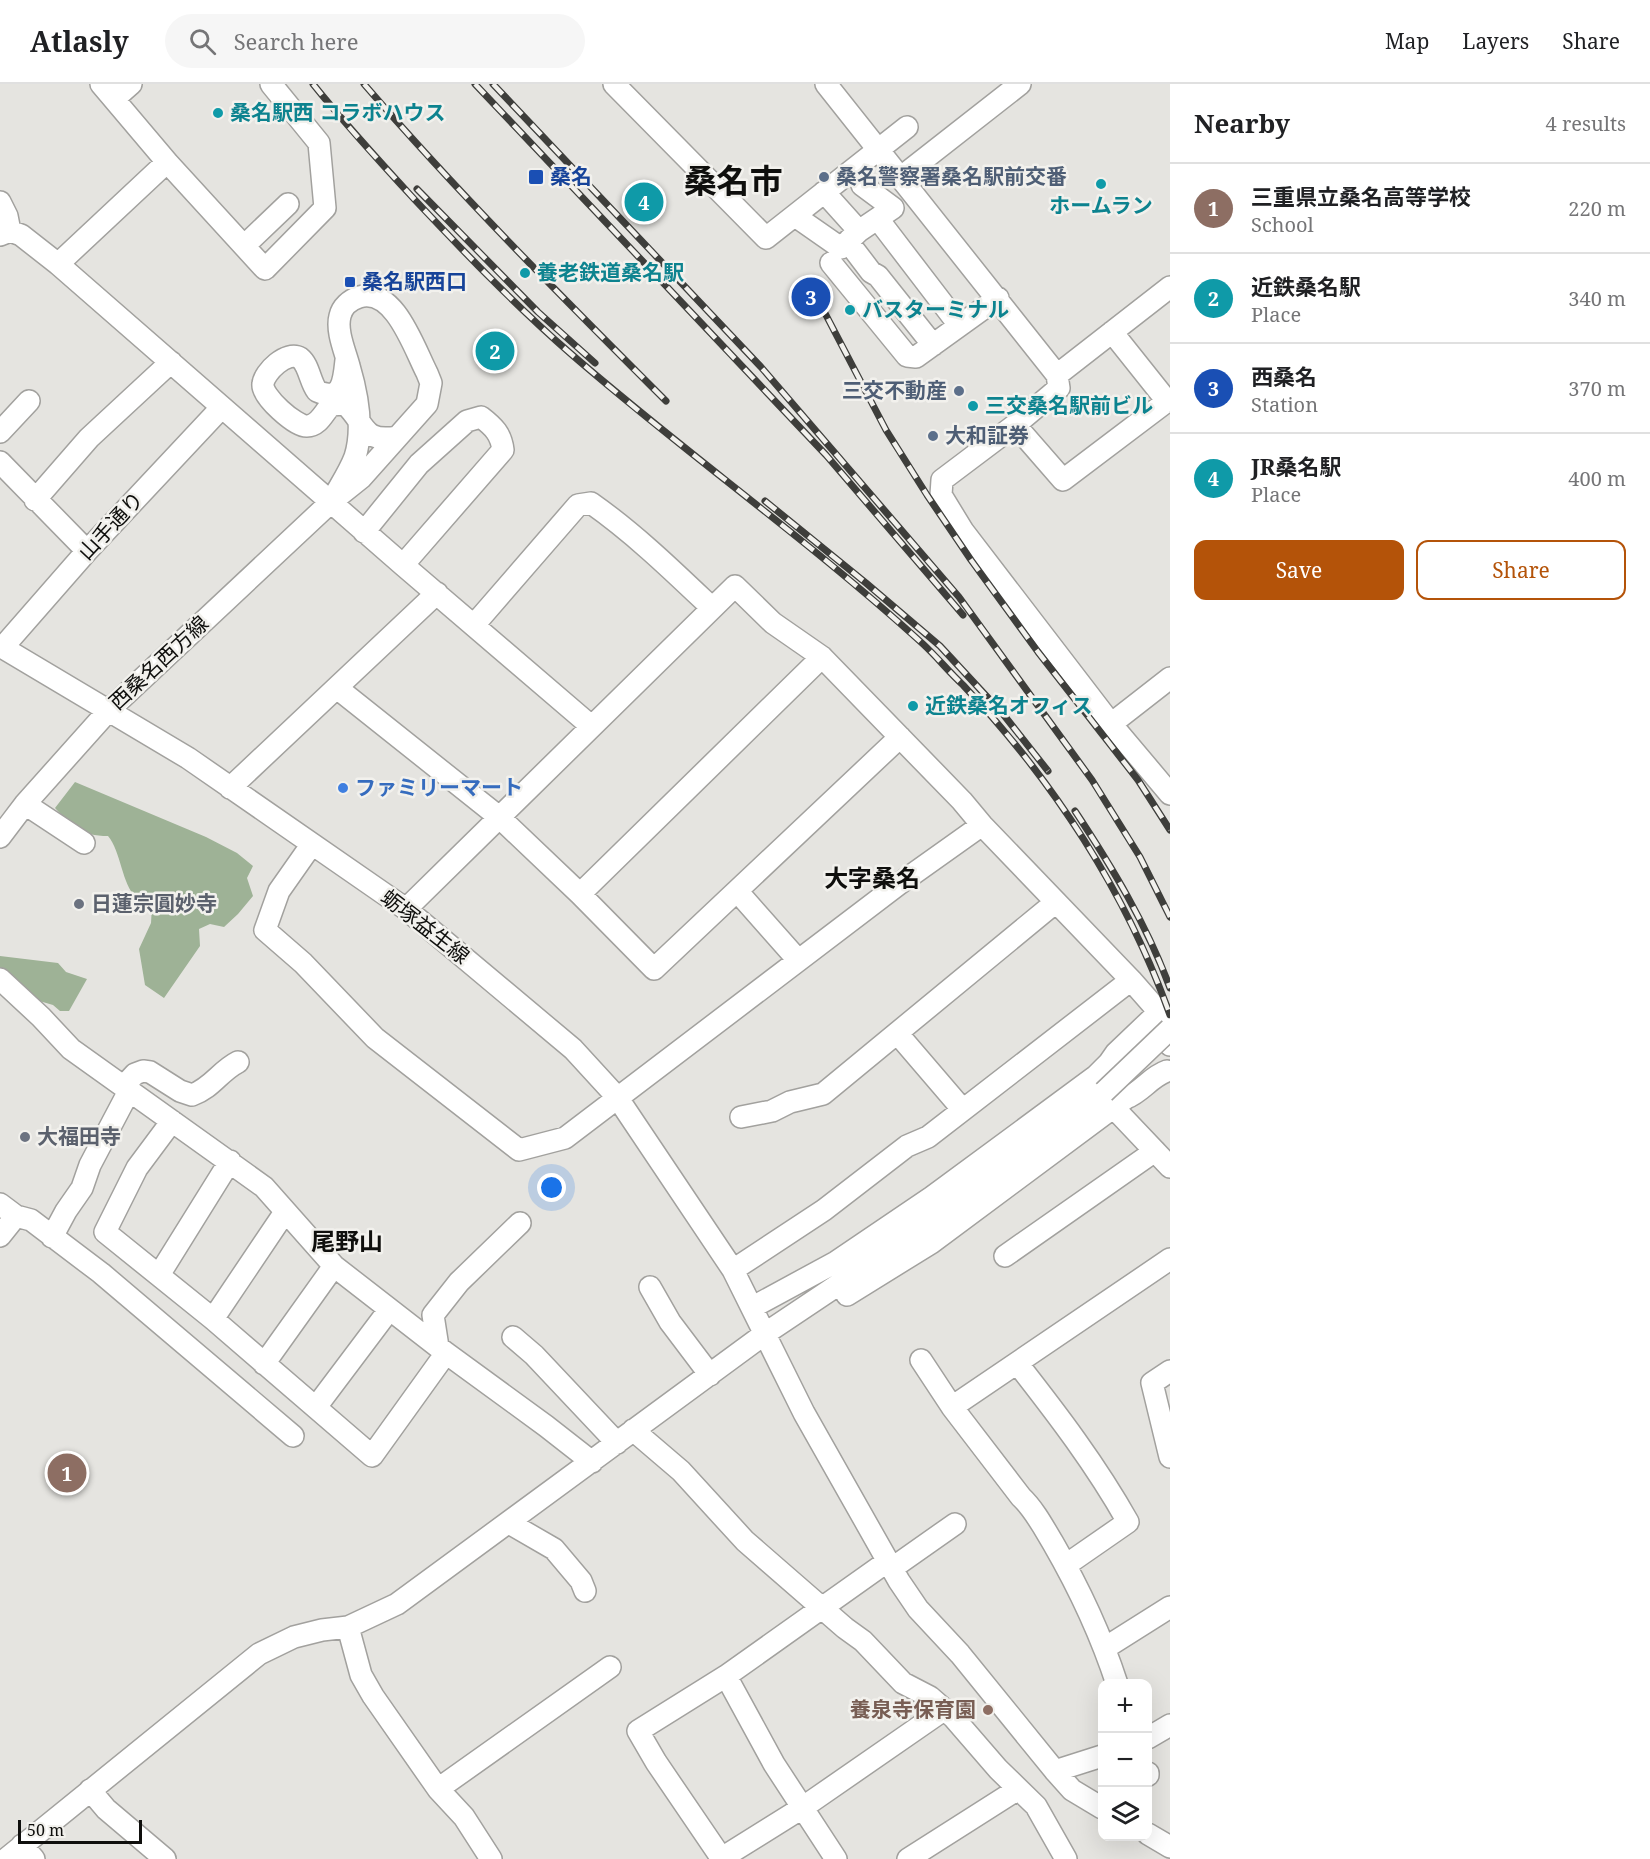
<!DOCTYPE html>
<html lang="en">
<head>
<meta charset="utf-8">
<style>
	body { margin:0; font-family:"Noto Serif","Noto Sans JP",serif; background:#f6f6f6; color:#202124 }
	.controls { position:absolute; right:18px; bottom:18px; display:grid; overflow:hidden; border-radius:12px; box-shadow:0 6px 24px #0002 }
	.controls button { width:54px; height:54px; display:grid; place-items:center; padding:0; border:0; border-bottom:2px solid #e0e0e0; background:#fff; color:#202124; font:30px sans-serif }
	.scale { position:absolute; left:18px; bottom:15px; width:124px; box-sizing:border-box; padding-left:6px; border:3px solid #0f0f0d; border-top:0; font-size:16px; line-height:21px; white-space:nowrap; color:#0f0f0d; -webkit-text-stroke:4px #f2f1ed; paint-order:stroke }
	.you { position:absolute; left:552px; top:1104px; width:21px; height:21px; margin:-15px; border:4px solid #fff; border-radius:50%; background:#1a73e8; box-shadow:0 0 0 9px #1a73e833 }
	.badge { display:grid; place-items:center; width:39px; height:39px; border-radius:50%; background:#b45309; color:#fff; font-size:20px; font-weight:700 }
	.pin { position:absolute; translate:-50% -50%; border:3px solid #fff; box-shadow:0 2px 6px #0006 }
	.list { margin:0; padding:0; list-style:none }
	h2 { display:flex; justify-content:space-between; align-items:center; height:78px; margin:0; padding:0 24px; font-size:26px }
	h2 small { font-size:20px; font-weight:400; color:#757577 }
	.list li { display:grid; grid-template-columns:39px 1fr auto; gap:18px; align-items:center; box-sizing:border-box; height:90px; padding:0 24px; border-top:2px solid #e0e0e0 }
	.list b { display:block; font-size:22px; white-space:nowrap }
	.list p { margin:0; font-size:20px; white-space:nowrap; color:#757577 }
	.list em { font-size:20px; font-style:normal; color:#757577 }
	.actions { display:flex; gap:12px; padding:18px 24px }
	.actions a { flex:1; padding:14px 0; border:2px solid #b45309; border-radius:12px; text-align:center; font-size:21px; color:#b45309 }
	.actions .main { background:#b45309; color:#fff }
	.icon { flex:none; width:33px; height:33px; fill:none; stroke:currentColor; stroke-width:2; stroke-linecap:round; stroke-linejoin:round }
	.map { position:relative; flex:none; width:1170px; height:1775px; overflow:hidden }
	header { display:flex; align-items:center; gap:36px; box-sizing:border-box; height:84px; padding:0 30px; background:#fff; border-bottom:2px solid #e0e0e0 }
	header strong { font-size:28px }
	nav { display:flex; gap:33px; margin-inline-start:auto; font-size:21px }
	.search { width:420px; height:54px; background:#f6f6f6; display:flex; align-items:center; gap:15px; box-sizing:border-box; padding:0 21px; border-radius:33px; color:#757577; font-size:22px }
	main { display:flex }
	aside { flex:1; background:#fff }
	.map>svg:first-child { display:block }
	.forest { fill:#9eb296 }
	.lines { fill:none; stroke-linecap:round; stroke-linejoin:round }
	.minor-casing { stroke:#a2a19e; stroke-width:24 }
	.minor { stroke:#fff; stroke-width:21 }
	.rail-casing { stroke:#3e3e3b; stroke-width:7 }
	.rail { stroke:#f2f1ed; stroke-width:4.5; stroke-dasharray:14; stroke-linecap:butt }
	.minor-bridge-casing { stroke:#a2a19e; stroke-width:24; stroke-linecap:butt }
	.minor-bridge { stroke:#fff; stroke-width:21 }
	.culture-dot { fill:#0f9aa8; stroke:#f2f1ed; stroke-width:2 }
	.transit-dot { fill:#1a4fb4; stroke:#f2f1ed; stroke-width:2 }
	.service-dot { fill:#5c6f8a; stroke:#f2f1ed; stroke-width:2 }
	.shop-dot { fill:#3f7fe0; stroke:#f2f1ed; stroke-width:2 }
	.worship-dot { fill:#6b7280; stroke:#f2f1ed; stroke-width:2 }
	.education-dot { fill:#8d6e63; stroke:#f2f1ed; stroke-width:2 }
	.labels { text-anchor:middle; stroke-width:5; stroke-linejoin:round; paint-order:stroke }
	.culture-label { font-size:21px; font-weight:bold; fill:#0d838f; stroke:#f2f1ed; text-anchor:start }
	.transit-label { font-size:21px; font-weight:bold; fill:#164399; stroke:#f2f1ed; text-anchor:start }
	.service-label { font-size:21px; font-weight:bold; fill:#4e5e75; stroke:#f2f1ed; text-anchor:start }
	.street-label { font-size:21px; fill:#0f0f0d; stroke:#f2f1ed }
	.shop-label { font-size:21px; font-weight:bold; fill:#366cbe; stroke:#f2f1ed; text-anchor:start }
	.worship-label { font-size:21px; font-weight:bold; fill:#5b616d; stroke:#f2f1ed; text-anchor:start }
	.education-label { font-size:21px; font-weight:bold; fill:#785e54; stroke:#f2f1ed; text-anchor:end }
	.quarter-label { font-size:24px; font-weight:bold; fill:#0f0f0d; stroke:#f2f1ed }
	.town-label { font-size:33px; font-weight:bold; fill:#0f0f0d; stroke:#f2f1ed }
</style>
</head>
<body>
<header>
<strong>Atlasly</strong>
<div class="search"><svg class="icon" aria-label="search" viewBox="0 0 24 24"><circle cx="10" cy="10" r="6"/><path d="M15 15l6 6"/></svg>Search here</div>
<nav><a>Map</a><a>Layers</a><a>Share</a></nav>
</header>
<main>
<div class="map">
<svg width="1170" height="1775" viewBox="0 0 1170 1775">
	<rect width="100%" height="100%" fill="#e5e4e0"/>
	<!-- forest -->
	<path class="forest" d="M75,698L206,753L237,769L253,782L247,794L253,812L238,830L224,843L210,840L199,845L200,862L164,914L145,901L139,865L151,839L152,822C147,819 140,817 136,813C122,801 121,767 108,752C81,752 73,743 55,724Z
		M0,872L58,879L66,888L87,895L69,927H60L53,921L36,916L0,891Z"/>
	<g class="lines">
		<defs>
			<path id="minor" d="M101,0L167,78L265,185L325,124L319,59L271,0
				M614,0L766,154L907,43
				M826,0L1057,291L1059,304L1015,341L942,396L941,411L963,447L1111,640L1170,710
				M114,15L131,0
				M900,94L1020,0
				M824,108L859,147L849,156
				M0,118L7,132L10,147
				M795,132L841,164L859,147L893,124L862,101L859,82
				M884,143L959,241
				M0,151L10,147L21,151L58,180L403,481L591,642
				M244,162L288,120
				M855,167L871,188L878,192L933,261
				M831,179L907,272L916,273L998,214
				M58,180L167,78
				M1112,248L1167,317
				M346,276C344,295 343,319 317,307C310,298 309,281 300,274C287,266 264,288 263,300C261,312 296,343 307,342C319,342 324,328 331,321L345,320C366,339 361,359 397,353
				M1057,291L1170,203
				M1015,341L1063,396L1170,315
				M0,348L29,317
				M0,378L87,467
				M35,416L89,354L171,278
				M364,448L419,380L467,337L481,333C494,343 501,350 503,366L403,481
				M474,541L578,421L591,419C635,450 673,487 712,524
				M0,562L188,674L406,825L573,965L617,1013L733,1186L804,1329L899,1497L918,1525L960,1570L1055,1687L1072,1706L1102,1724
				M3,563L87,467L222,323
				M337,604L499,733L580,810L654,885L900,653
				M1111,640L1170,594
				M230,704L437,509
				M25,720L84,759
				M0,753L25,720L109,626L331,418L361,394L427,320L431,299L427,289C414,264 394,202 359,213C350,216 342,223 340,232C336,247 345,267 349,282C357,309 364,345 355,373C349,389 339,403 331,418
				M312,760L279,807L265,846L303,879L375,954L519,1066L565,1054L899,800L982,741
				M737,807L798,876
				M580,810L822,573
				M406,825L735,502L773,539L822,573L962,717L982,741L1131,896L1159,928L1170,961
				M0,895L41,933L71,965L264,1103L334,1182L446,1269L546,1342L592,1378
				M897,949L963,1026
				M123,1003L135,990L143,987L150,988L180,1007L192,1011C212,1004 220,987 238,978
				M1114,1024L1170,1083
				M741,1033L772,1027L790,1018L823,1010L1056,818
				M172,1037L137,1084L105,1148L213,1235L372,1372L446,1269
				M0,1120L16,1132L31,1136L101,1189L293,1352
				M0,1152L16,1132
				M52,1153L66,1127L82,1104L90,1081L129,1007
				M1005,1172L1155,1067
				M733,1186L824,1126L907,1062L928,1053L1131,896
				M159,1191L230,1077
				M650,1203L670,1238L710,1291
				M847,1211L931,1159L1126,1014C1142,1008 1150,993 1167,987
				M753,1223L836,1178L932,1113L1096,992L1109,979L1116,969L1159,928
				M213,1235L285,1128
				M513,1253L534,1271L617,1359
				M438,1263L433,1231L459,1198L520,1139
				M921,1276L952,1323L1021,1413C1034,1425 1044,1444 1053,1459C1079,1504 1101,1551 1117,1600
				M1017,1279C1057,1330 1096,1381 1128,1438L1066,1481
				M264,1280L334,1182
				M1170,1287L1152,1299L1170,1373
				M316,1323L389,1226
				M952,1323L1170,1175
				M633,1346L681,1387L745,1457L845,1544L863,1557L903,1599L930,1613L953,1633L998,1685L1036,1722L1066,1775
				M509,1439L554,1465L581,1497L585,1507
				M891,1485L955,1440
				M348,1543L361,1591L373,1612L438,1705L464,1733L491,1775
				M1105,1564L1170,1523
				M726,1592L774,1680L836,1775
				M1148,1654L1170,1641
				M1055,1687L1102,1672
				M1148,1689V1691
				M438,1705L610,1583
				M90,1706L106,1725L165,1775
				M1148,1750L1170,1763
				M22,1761L34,1775
				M722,1774L802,1724L945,1625
				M6,1775L259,1570L294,1553L322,1546L348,1543L397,1520L766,1249L893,1164L985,1099L1104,1008
				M722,1775L656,1678L638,1647L726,1592L888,1477
				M908,1775L1018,1705"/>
		</defs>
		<!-- minor casing -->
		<use href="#minor" class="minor-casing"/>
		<!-- minor -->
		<use href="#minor" class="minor"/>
		<defs>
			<path id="rail" d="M313,0C345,40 380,78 415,116C465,169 515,221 570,269C685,369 810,457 923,560C937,573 949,588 963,601C1053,696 1126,808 1170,931
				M364,0C459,110 563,214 666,317
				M475,0L826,371L963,531
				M493,0L761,283L959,513L1092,696L1140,773L1170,833
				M417,105L538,228L595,279
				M815,210L886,346L927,411L971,476L1038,568L1138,696L1170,746
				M765,417L866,499L940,562L1003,630L1048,687
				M1075,727C1112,783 1147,841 1170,904"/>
		</defs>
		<!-- rail casing -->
		<use href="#rail" class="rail-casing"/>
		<!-- rail -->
		<use href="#rail" class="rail"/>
		<defs>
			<path id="minor-bridge" d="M1104,1008L1170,945"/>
		</defs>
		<!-- minor-bridge casing -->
		<use href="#minor-bridge" class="minor-bridge-casing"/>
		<!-- minor-bridge -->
		<use href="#minor-bridge" class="minor-bridge"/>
	</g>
	<!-- markers -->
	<g class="culture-dot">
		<circle cx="218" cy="29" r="6"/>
		<circle cx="1101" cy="100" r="6"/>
		<circle cx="525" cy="189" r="6"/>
		<circle cx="850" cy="226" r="6"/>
		<circle cx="973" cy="322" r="6"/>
		<circle cx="913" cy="622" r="6"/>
	</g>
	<g class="transit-dot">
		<rect x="528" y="85" width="16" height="16" rx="3"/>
		<rect x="344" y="192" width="12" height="12" rx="3"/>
	</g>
	<g class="service-dot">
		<circle cx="824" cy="93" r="6"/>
		<circle cx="959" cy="307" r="6"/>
		<circle cx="933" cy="352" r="6"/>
	</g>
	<circle class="shop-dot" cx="343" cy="704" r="6"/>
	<g class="worship-dot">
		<circle cx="79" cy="820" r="6"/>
		<circle cx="25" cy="1053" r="6"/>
	</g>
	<circle class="education-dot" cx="988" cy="1626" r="6"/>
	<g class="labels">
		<!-- culture labels -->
		<g class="culture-label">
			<text x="230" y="36">桑名駅西 コラボハウス</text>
			<text x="1101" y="129" text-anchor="middle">ホームラン</text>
			<text x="537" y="196">養老鉄道桑名駅</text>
			<text x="862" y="233">バスターミナル</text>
			<text x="985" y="329">三交桑名駅前ビル</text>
			<text x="925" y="629">近鉄桑名オフィス</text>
		</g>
		<!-- transit labels -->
		<g class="transit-label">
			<text x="550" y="100">桑名</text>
			<text x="362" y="205">桑名駅西口</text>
		</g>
		<!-- service labels -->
		<g class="service-label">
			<text x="836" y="100">桑名警察署桑名駅前交番</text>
			<text x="947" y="314" text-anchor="end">三交不動産</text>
			<text x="945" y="359">大和証券</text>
		</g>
		<!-- street labels -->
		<g class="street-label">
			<text transform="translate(111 442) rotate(-47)" y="7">山手通り</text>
			<text transform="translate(159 579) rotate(-43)" y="7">西桑名西方線</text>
			<text transform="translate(425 843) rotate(38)" y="7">蛎塚益生線</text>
		</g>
		<!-- shop labels -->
		<g class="shop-label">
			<text x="355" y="711">ファミリーマート</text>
		</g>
		<!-- worship labels -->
		<g class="worship-label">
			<text x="91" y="827">日蓮宗圓妙寺</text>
			<text x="37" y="1060">大福田寺</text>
		</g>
		<!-- education labels -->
		<g class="education-label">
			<text x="976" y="1633">養泉寺保育園</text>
		</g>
		<!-- quarter labels -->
		<g class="quarter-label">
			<text x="872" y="803">大字桑名</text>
			<text x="347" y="1166">尾野山</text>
		</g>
		<!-- town labels -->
		<g class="town-label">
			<text x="733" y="109">桑名市</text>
		</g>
	</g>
</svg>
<div class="controls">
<button>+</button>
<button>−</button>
<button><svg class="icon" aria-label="layers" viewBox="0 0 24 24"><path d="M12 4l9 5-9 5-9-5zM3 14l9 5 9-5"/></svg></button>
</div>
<div class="scale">50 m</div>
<div class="you"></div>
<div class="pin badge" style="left:67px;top:1389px;background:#8d6e63">1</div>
<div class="pin badge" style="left:495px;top:267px;background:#0f9aa8">2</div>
<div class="pin badge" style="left:811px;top:213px;background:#1a4fb4">3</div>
<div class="pin badge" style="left:644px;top:118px;background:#0f9aa8">4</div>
</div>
<aside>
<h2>Nearby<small>4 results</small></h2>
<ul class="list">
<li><span class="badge" style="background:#8d6e63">1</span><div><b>三重県立桑名高等学校</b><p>School</p></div><em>220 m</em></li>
<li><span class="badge" style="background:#0f9aa8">2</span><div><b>近鉄桑名駅</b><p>Place</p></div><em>340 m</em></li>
<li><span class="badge" style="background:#1a4fb4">3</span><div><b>西桑名</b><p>Station</p></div><em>370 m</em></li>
<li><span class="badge" style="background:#0f9aa8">4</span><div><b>JR桑名駅</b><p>Place</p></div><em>400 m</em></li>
</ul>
<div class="actions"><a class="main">Save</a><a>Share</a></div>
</aside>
</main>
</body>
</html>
